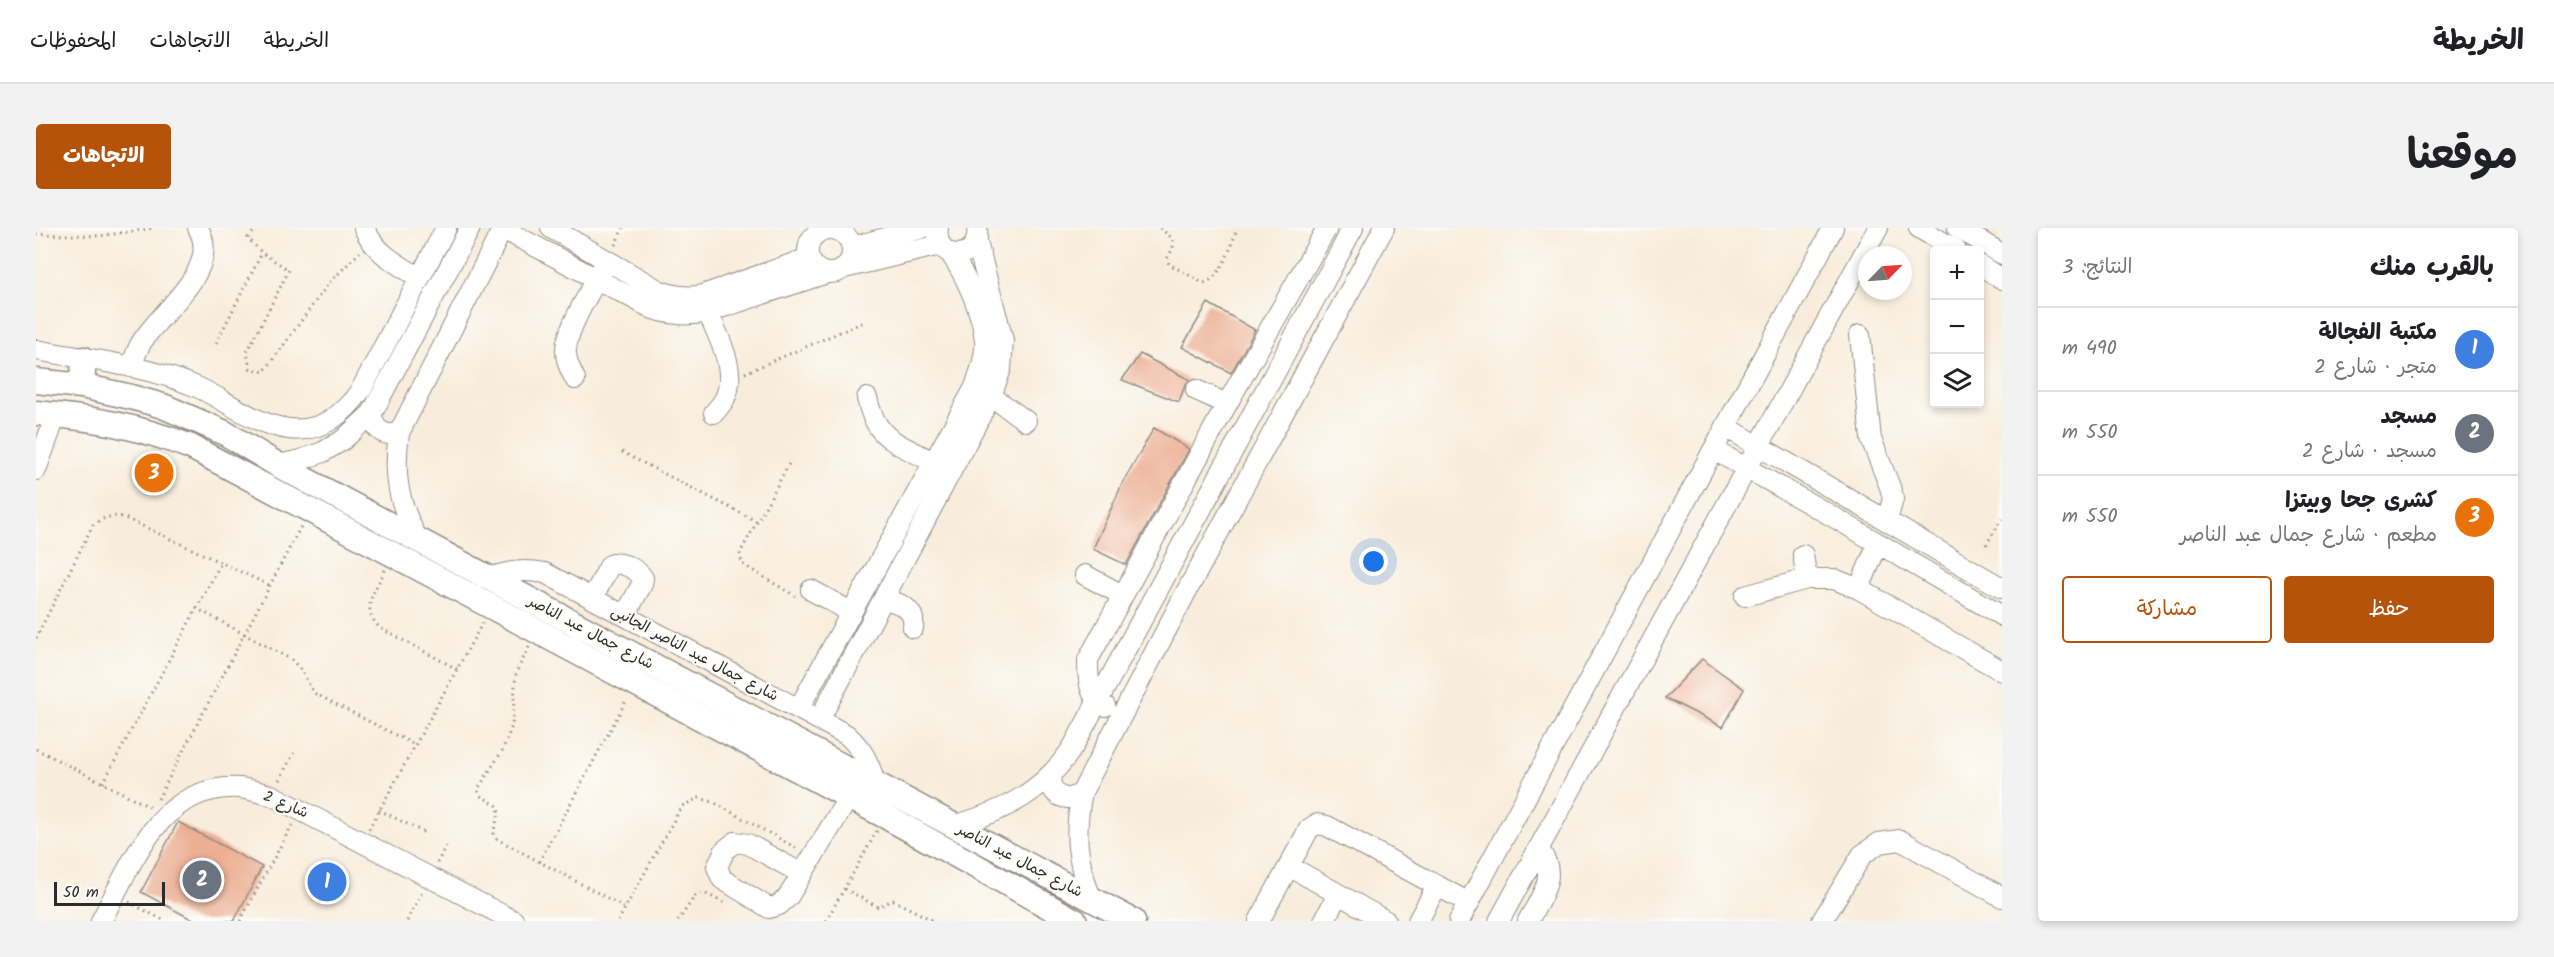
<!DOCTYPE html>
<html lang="ar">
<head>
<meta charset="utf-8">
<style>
	body { margin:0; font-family:Kalam,"Playpen Sans Arabic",sans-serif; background:#f2f2f2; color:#202124; direction:rtl }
	.controls { position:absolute; right:18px; top:18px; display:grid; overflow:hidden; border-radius:6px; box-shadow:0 3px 9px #0003 }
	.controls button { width:54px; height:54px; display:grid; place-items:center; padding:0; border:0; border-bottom:2px solid #e0e0e0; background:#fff; color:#202124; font:30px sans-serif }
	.compass { position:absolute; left:1822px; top:18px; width:54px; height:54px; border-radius:50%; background:#fff; box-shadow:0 3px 9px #0003; rotate:65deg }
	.scale { position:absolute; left:18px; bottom:15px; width:111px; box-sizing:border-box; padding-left:6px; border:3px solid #2b2b2b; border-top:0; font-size:16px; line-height:21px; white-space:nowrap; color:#2b2b2b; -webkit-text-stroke:4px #fdfcf7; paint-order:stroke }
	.you { position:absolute; left:1338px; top:334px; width:21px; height:21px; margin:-15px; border:4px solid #fff; border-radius:50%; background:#1a73e8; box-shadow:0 0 0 9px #1a73e833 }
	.badge { display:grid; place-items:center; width:39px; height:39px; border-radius:50%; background:#b45309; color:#fff; font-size:20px; font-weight:700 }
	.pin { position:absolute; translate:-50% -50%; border:3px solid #fff; box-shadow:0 2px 6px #0006 }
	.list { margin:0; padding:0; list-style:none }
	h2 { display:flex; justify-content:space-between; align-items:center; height:78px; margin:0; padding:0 24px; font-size:26px }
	h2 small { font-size:20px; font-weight:400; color:#757577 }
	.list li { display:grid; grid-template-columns:39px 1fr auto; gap:18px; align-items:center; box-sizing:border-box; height:84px; padding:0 24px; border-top:2px solid #e0e0e0 }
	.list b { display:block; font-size:22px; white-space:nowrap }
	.list p { margin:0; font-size:20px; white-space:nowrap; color:#757577 }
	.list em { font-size:20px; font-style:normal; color:#757577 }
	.actions { display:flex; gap:12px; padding:18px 24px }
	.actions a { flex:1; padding:14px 0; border:2px solid #b45309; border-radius:6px; text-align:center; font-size:21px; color:#b45309 }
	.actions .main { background:#b45309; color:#fff }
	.icon { flex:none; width:33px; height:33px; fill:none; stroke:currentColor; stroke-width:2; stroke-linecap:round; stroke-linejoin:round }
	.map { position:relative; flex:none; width:1966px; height:693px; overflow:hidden; direction:ltr; border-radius:6px }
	header { display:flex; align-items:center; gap:36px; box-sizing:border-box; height:84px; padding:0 30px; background:#fff; border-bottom:2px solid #e0e0e0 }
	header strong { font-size:28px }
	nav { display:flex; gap:33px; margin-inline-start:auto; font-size:21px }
	.intro { display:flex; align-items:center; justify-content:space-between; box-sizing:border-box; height:144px; padding:0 36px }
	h1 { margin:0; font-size:42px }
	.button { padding:15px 27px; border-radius:6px; background:#b45309; color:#fff; font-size:21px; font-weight:700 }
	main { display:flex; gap:36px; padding:0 36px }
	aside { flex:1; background:#fff; border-radius:6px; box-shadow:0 3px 9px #0003 }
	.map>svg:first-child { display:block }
	.building { fill:#ecaf93 }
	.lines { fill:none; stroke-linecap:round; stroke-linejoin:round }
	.minor-casing { stroke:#928c84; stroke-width:22 }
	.major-casing { stroke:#928c84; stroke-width:27 }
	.path { stroke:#928c84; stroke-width:3; stroke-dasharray:1.5 4.5; stroke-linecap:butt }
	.minor { stroke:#fff; stroke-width:20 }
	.major { stroke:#fff; stroke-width:24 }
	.labels { text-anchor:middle; stroke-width:4.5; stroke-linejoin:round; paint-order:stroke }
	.street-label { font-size:15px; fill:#2b2b2b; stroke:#fdfcf7 }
</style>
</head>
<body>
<header>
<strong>الخريطة</strong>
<nav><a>الخريطة</a><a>الاتجاهات</a><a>المحفوظات</a></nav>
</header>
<div class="intro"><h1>موقعنا</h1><a class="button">الاتجاهات</a></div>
<main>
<aside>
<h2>بالقرب منك<small>النتائج: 3</small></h2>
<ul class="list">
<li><span class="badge" style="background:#3f7fe0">1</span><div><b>مكتبة الفجالة</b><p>متجر · شارع 2</p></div><em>490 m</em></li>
<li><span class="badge" style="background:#6b7280">2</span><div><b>مسجد</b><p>مسجد · شارع 2</p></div><em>550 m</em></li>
<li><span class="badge" style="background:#e8710a">3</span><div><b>كشرى جحا وبيتزا</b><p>مطعم · شارع جمال عبد الناصر</p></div><em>550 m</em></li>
</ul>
<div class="actions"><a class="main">حفظ</a><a>مشاركة</a></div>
</aside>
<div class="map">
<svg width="1966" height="693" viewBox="0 0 1966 693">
	<rect width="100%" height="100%" fill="#fdfcf7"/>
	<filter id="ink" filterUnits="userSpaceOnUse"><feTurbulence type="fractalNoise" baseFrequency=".0167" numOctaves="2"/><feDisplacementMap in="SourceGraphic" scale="12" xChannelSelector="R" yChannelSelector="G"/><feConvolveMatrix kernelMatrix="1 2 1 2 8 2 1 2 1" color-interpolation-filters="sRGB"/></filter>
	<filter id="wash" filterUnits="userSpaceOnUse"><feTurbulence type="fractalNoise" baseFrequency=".008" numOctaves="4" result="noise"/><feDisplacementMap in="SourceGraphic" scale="24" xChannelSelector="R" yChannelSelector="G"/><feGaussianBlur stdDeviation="1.35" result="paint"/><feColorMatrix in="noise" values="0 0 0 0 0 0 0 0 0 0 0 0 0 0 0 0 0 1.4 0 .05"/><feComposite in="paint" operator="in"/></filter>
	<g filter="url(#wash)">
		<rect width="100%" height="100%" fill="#f8eddc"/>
		<g id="blocks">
			<!-- building -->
			<path class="building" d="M1172,75L1219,102L1195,145L1146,119Z
				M1104,126L1154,152L1149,157L1143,174L1086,152Z
				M1118,200L1153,221L1090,337L1057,321L1087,254Z
				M1666,431L1708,461L1687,499L1629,470Z
				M142,594L226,639L198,693H159L105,664Z"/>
		</g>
	</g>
	<g filter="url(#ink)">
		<use href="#blocks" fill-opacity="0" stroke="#928c84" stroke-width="1.5"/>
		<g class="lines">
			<defs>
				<path id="minor" d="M328,0C339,25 361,36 384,50
					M515,0L624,63C639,68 651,70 667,67L773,30
					M902,0C897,35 946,34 941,0
					M1883,0L1920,22
					M1922,0L1966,26
					M772 23a22 22 0 1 1 44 0a22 22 0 1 1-44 0Z
					M467,1L617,81C637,87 652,88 672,84L791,45
					M816,19L886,0
					M1944,37L1966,51
					M808,40L904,17
					M672,84C682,109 702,142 689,170C687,175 682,180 678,185
					M1824,107L1835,211L1854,259L1857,271L1851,293
					M0,122C54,132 110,137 161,159C190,172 220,197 253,201C285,205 308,186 325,162L410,0
					M95,139C98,132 100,124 104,117C122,84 187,42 162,0
					M539,151C534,141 529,131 530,120C533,96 555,63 566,41
					M1160,162L1191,176
					M955,168L990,193
					M831,170C841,214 861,214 897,234
					M336,185C337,201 347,209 363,205
					M1690,199L1966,360
					M1678,222L1794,287L1966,388
					M242,237L265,232L287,224L307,212L336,185L434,0
					M0,242L20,187
					M382,312C362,274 357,248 363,205L467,0
					M1767,327L1771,351
					M1049,347L1086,367
					M453,350C473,343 488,341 509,345L811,507C826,521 833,533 838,553
					M1823,361L1842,315
					M775,362L815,384
					M1709,368L1771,351H1798L1823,361L1966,443
					M848,370C864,376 880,380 877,400
					M556,371L574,337C584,332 601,341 607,350L606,356L589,388
					M1069,478C1052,469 1052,449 1052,432L1191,176L1291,0
					M763,480L939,159C944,144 950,129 949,113C947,86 930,47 914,25
					M783,492L955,168L965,141L967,112L941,14
					M1014,549C1015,569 1031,576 1046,564
					M920,597C969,583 1008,563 1037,519L1317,0
					M1253,638L1350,693
					M766,646L712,616L699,614L689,622L681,639L686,651L733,680L743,677L752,669L813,569
					M1055,670C1040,631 1038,605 1046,564L1148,368L1348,0
					M65,693C96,635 124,556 203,560C214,561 225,565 235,567L478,693
					M1223,693L1273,601L1281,596L1291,598L1433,675
					M1288,693L1302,666
					M1382,693L1401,658
					M1423,693L1797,0
					M1463,693L1842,0
					M1492,693C1505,669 1524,646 1502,621
					M1786,693L1826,627L1843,615L1864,612L1966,669"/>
				<path id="major" d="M0,153L46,158L95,169L127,178L189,205L242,237L453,350L1097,693
					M46,158L48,131
					M0,185C56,190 102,198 155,219L849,588L1039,693"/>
			</defs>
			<!-- minor casing -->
			<use href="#minor" class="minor-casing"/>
			<!-- major casing -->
			<use href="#major" class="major-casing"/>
			<!-- path -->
			<path class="path" d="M221,0L212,10L226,25L253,42L211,124L214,140L228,144L292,56L324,24
				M1124,0L1137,11V20L1131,31L1133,36L1167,55C1184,53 1197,15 1201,0
				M0,6L64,8L118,0
				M579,17L587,0
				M180,115L226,25
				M709,145L830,93
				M586,224L720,293
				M753,236L704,325L706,336L759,368
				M1950,317L1966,291
				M349,342C339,364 323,379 344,400L421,441
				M160,380L256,432L265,442L278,465L379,517
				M0,410L57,297C68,289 74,287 87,289L233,357
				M493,419L480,445L476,498L466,523L442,561L443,567L462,578L463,585L457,605L461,611L590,680
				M0,521L116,580
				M243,552L258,525
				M67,555L185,335
				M122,571L265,298
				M343,582L391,606
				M333,601L447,394
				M503,634L591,471
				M401,635L410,618
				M809,661L842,679L857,672L898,693
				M93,674L129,693
				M204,693L256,597
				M371,693L387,662
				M582,693L646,578L663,570L677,574L762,621
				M642,693L659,668L668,665L691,676
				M790,693L841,603"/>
			<!-- minor -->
			<use href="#minor" class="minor"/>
			<!-- major -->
			<use href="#major" class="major"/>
		</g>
	</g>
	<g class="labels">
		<!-- street labels -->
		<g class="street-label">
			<text transform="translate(555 404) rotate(28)" y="5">شارع جمال عبد الناصر</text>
			<text transform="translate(659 425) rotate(28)" y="5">شارع جمال عبد الناصر الجانبى</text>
			<text transform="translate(250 576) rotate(23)" y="5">شارع 2</text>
			<text transform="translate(984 632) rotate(28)" y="5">شارع جمال عبد الناصر</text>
		</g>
	</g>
</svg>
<div class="controls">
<button>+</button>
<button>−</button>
<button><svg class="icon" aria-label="layers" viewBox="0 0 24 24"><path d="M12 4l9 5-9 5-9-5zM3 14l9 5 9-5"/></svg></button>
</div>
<svg class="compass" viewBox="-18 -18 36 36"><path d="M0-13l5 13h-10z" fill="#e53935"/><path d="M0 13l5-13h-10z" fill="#757577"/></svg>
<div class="scale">50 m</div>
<div class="you"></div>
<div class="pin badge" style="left:291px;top:654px;background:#3f7fe0">1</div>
<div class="pin badge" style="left:166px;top:652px;background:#6b7280">2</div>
<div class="pin badge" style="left:118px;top:245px;background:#e8710a">3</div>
</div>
</main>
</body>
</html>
